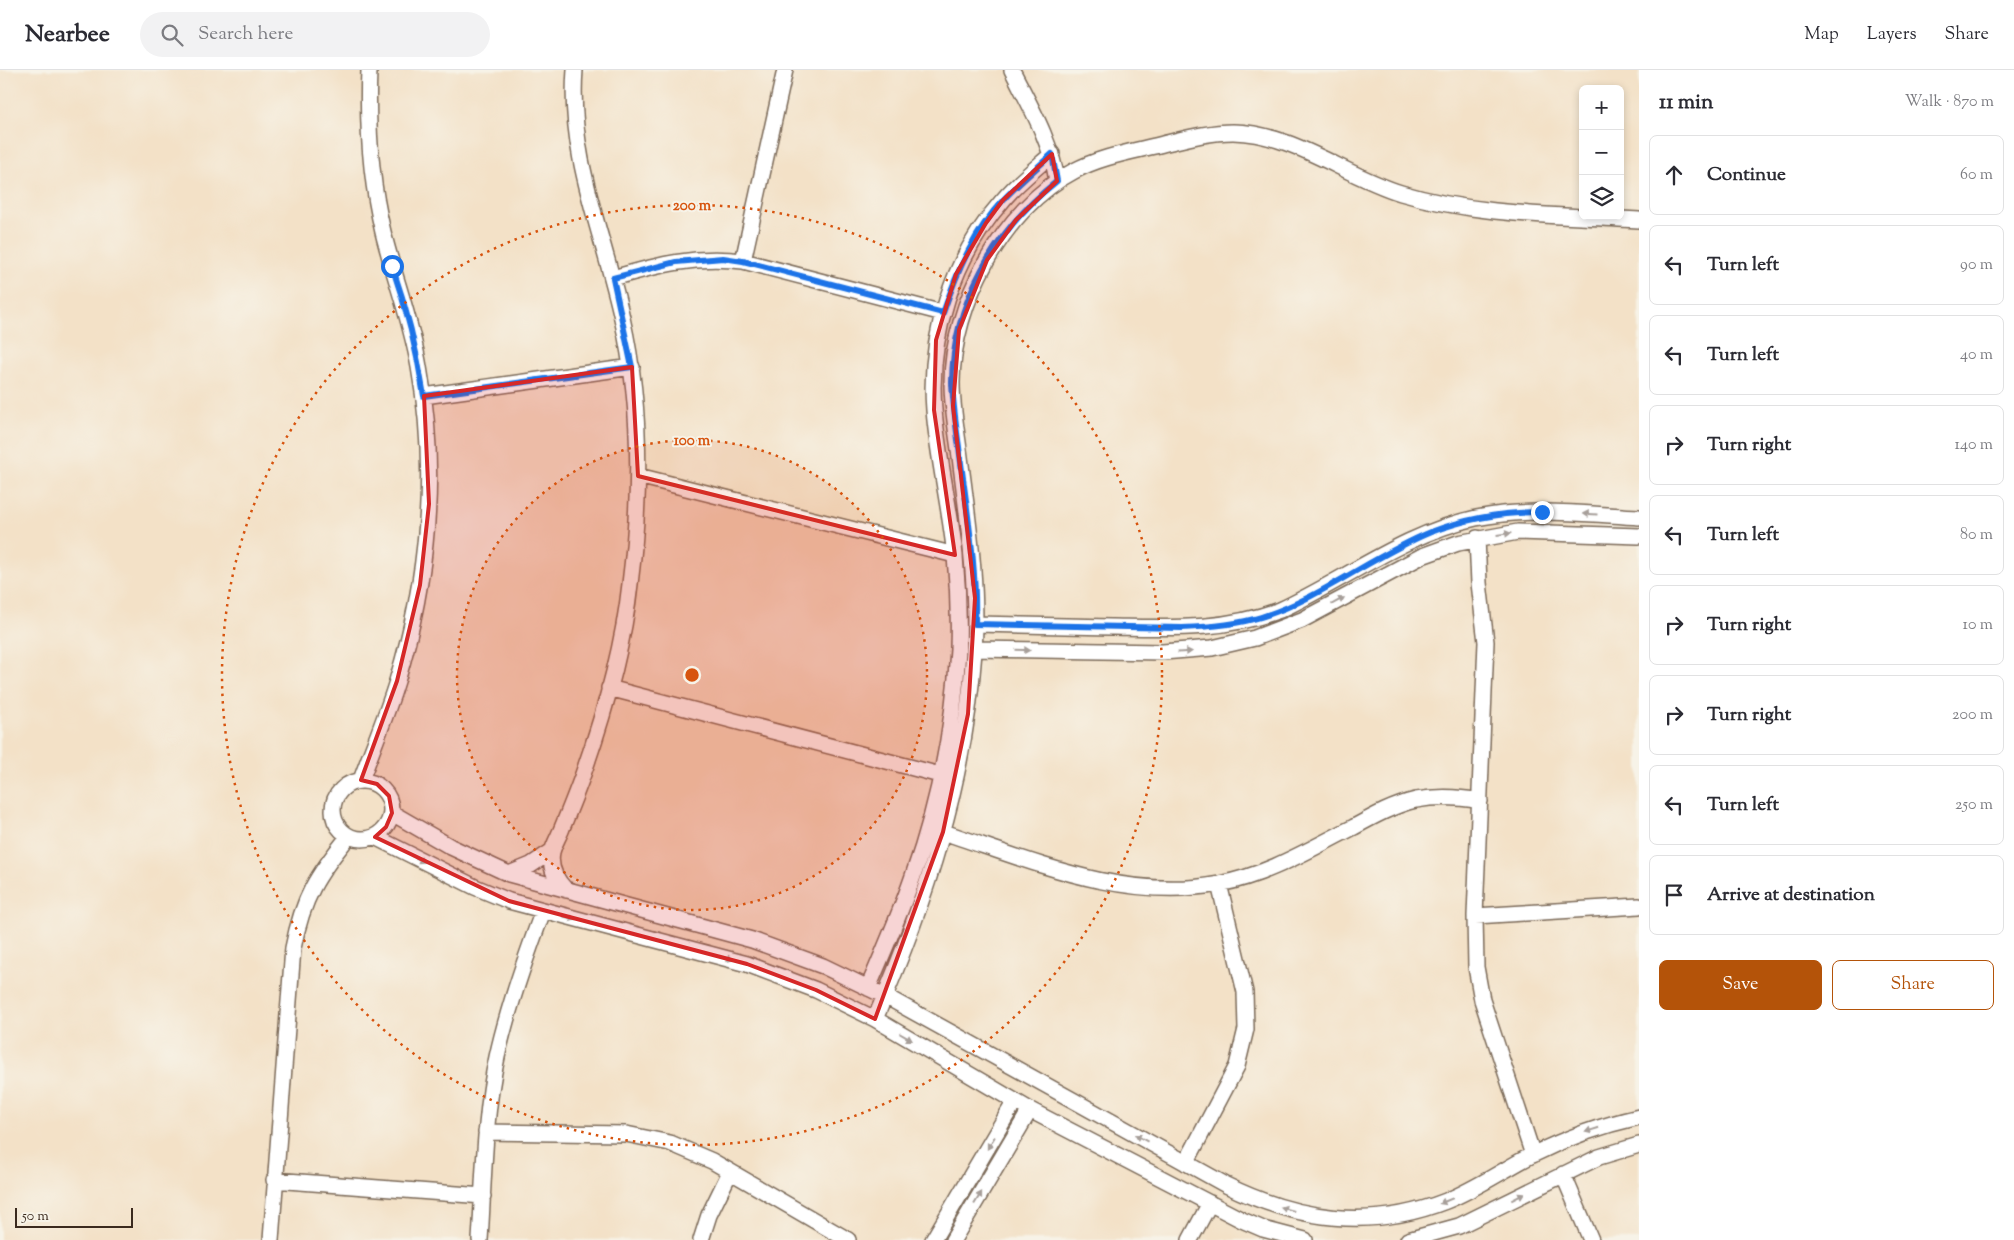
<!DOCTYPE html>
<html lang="en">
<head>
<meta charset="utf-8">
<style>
	body { margin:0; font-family:"Sorts Mill Goudy",serif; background:#f2f2f3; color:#2b2b33 }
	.controls { position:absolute; right:15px; top:15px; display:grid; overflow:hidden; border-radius:8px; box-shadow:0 2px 8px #0003 }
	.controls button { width:45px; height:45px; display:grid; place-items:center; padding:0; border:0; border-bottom:1px solid #e1e1e2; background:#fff; color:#2b2b33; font:25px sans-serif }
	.scale { position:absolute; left:15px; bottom:12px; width:118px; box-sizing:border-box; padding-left:5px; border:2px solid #3b2a1e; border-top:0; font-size:14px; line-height:18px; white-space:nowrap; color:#3b2a1e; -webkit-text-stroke:4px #f7f3e8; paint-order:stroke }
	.stop { position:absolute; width:15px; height:15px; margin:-11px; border:4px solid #1a73e8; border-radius:50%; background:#fff }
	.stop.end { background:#1a73e8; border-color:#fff; box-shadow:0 1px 5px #0008 }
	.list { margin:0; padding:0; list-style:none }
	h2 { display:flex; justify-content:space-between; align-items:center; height:65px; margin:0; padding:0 20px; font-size:21px }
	h2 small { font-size:16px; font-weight:400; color:#7c7c81 }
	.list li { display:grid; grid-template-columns:32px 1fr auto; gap:15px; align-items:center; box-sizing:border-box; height:80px; margin:0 10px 10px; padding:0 10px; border:1px solid #e1e1e2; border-radius:8px }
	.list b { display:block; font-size:19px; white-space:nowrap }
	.list em { font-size:16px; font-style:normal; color:#7c7c81 }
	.actions { display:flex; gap:10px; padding:15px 20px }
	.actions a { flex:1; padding:11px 0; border:1px solid #b45309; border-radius:8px; text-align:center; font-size:18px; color:#b45309 }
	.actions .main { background:#b45309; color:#fff }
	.icon { flex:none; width:28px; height:28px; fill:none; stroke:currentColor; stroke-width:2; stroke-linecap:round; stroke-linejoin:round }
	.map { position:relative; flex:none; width:1639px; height:1170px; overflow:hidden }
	header { display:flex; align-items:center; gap:30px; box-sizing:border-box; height:70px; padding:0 25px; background:#fff; border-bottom:1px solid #e1e1e2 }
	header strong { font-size:24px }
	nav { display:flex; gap:28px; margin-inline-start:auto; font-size:18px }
	.search { width:350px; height:45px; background:#f2f2f3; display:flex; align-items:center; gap:12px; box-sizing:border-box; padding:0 18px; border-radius:28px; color:#7c7c81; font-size:19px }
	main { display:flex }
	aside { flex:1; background:#fff }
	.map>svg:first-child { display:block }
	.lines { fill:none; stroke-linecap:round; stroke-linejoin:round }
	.street-casing { stroke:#7b6a59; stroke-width:18 }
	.street { stroke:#fff; stroke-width:15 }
	.oneway { fill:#a79f9a }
	.route { stroke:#1a73e8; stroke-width:6 }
	.marked { fill:#d62828; fill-opacity:0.2; stroke:#d62828; stroke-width:4; stroke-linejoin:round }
	.ring { fill:none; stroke:#d7540e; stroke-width:2.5; stroke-dasharray:2.5 5 }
	.centre { fill:#d7540e; stroke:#f7f3e8; stroke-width:2.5 }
	.ring-label { font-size:15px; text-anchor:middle; font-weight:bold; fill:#d7540e; stroke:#f7f3e8; stroke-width:4; stroke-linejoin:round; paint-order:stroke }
</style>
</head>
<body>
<header>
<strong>Nearbee</strong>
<div class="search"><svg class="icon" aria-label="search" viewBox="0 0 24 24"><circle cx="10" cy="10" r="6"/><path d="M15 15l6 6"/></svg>Search here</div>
<nav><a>Map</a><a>Layers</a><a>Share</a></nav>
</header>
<main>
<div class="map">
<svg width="1639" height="1170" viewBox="0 0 1639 1170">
	<rect width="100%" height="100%" fill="#f7f3e8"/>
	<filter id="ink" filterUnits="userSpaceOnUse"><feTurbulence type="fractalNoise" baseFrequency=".02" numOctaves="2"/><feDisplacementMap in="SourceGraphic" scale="10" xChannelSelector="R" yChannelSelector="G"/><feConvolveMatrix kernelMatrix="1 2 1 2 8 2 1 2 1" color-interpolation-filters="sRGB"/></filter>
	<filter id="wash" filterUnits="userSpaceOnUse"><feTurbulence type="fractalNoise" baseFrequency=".0096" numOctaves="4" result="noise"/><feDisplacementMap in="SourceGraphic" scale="20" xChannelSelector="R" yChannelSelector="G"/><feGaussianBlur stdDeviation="1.12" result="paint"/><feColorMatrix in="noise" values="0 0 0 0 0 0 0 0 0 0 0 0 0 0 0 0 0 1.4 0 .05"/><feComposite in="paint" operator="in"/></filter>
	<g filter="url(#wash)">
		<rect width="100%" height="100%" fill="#f3e1c7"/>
	</g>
	<g filter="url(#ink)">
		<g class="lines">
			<defs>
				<path id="street" d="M1012,0C1030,36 1051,71 1057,111
					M743,191L785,0
					M613,208C658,195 695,185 743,191L943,243
					M424,326L632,297
					M638,406L955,485
					M1477,468L1479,513L1486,572L1475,846L1476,897L1482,930L1533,1085
					M975,554C1020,555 1066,556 1111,557C1173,558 1221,561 1280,540C1345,510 1405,463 1476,448C1529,437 1585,444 1639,447
					M974,579L1163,582L1212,578L1255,568L1302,550L1422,486L1458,473L1518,462L1639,466
					M609,618L940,705
					M361,710C373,677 387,644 397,611C428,509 438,401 419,297C411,250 394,207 383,162C370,108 367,54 369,0
					M333 740a29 29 0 1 1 58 0a29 29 0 1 1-58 0Z
					M392,743L451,777L509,804L752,870L823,896L885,926L1226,1115C1297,1150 1370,1161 1446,1131C1476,1119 1503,1100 1532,1085C1566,1068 1603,1055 1639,1047
					M943,762C1032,791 1124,832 1219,814C1268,805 1310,779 1354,757C1374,746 1394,735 1416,730C1438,726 1458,727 1480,731
					M375,767L475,817L509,831L747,894L816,920L875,949L1030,1040L1242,1150L1263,1159L1305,1170
					M509,804L531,795L552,781
					M566,820C556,810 549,797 552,782C554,774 559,766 562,758C569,741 576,724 582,707C604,645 623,580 630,514C641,426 642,335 622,248C604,165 568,87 575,0
					M1475,846L1639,836
					M868,918C884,881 900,844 913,806C938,735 954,655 958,579C959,549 958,517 955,486C950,437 938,389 934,340C928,265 953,187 1003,130C1017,113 1035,99 1052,84
					M875,949C926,832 965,710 974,582C978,519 969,457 961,395C958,368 952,340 952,313C952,234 1003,138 1074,101C1100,87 1130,82 1159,75C1184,69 1208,62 1233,62C1293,63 1345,106 1401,123C1478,146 1559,145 1639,150
					M486,1062L626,1064L670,1073L712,1091L848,1170
					M1186,1093L1237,996L1246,959L1245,922L1219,814
					M1563,1104L1591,1170
					M274,1110L483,1126
					M271,1170L293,878C303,827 317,805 349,766
					M480,1170C484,1109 484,1046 497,987C508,937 525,889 543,841
					M701,1170L709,1145L730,1102
					M933,1170L1015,1031
					M953,1170L1030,1040
					M1190,1170L1210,1133
					M1408,1170L1459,1156L1599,1087L1639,1075"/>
			</defs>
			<!-- street casing -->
			<use href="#street" class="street-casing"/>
			<!-- street -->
			<use href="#street" class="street"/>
		</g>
		<!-- one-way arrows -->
		<defs><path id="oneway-solid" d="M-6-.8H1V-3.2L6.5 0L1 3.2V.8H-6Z" transform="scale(1.25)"/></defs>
		<g class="oneway">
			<use href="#oneway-solid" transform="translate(1590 444) rotate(-177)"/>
			<use href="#oneway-solid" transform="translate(1504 464) rotate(-7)"/>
			<use href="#oneway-solid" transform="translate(1338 531) rotate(-28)"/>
			<use href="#oneway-solid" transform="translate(1023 580) rotate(1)"/>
			<use href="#oneway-solid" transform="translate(1185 582) rotate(-3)"/>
			<use href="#oneway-solid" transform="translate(418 789) rotate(27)"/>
			<use href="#oneway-solid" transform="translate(569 848) rotate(15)"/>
			<use href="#oneway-solid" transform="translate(726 888) rotate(16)"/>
			<use href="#oneway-solid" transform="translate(906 967) rotate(30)"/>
			<use href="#oneway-solid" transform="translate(1592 1060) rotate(162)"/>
			<use href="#oneway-solid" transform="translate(1141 1068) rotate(-151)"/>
			<use href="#oneway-solid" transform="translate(991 1073) rotate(121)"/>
			<use href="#oneway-solid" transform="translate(1518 1127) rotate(-27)"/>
			<use href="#oneway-solid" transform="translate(978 1128) rotate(-59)"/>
			<use href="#oneway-solid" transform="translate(1446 1131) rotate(158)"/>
			<use href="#oneway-solid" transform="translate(1287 1139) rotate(-165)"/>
		</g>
	</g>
	<g class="lines" filter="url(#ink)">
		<!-- route -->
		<path class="route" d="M392,196C407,239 417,281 424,326L632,297L613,208L676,192L723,188L743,191L943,243C957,202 974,161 1004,129C1019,113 1036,99 1052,84L1057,111C996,159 952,233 952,313C953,334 956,356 959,377C966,436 977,495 975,554L1182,558C1209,557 1235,555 1261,547C1322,528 1372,486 1431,462C1467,448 1504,442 1542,442"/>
	</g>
	<!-- marked area -->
	<path class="marked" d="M1052,84L1057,111L1016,150L987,190L959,260L953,336L975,528L968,644L943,762L875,949L816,920L747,894L509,831L375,767L386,757L392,743L389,726L377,714L361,710L397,611L420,515L429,434L424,326L632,297L638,406L955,485L934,340L936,270L956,204L986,153L1003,130Z"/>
	<!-- distance rings -->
	<circle cx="692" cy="605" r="235" fill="#d7540e" fill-opacity=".12"/>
	<g class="ring">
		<circle cx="692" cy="605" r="235"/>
		<circle cx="692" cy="605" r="470"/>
	</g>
	<circle cx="692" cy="605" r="8" class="centre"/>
	<g class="ring-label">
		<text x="692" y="140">200 m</text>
		<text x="692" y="375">100 m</text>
	</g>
</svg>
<div class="controls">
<button>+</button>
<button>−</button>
<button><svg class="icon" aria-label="layers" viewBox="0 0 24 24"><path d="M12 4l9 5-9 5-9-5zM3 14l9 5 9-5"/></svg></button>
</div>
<div class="scale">50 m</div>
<div class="stop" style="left:392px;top:196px"></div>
<div class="stop end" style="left:1542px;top:442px"></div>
</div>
<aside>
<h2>11 min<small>Walk · 870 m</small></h2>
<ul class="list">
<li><svg class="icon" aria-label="ahead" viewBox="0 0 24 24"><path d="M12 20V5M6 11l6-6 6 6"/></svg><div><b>Continue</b></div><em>60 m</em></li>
<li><svg class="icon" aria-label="left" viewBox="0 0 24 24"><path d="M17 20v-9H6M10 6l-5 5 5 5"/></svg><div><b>Turn left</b></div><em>90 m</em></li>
<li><svg class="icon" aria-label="left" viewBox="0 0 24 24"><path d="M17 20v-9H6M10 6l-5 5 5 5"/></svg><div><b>Turn left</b></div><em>40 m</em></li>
<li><svg class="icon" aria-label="right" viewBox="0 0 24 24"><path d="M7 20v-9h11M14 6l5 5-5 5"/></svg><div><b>Turn right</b></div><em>140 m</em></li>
<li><svg class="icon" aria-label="left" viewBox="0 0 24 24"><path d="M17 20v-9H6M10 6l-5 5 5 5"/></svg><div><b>Turn left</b></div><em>80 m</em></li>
<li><svg class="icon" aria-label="right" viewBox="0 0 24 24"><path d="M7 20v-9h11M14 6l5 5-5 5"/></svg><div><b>Turn right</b></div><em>10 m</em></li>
<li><svg class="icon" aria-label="right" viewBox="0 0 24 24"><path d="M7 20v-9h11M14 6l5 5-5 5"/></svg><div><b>Turn right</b></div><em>200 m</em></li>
<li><svg class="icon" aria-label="left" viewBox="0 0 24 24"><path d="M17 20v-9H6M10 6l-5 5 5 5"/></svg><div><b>Turn left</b></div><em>250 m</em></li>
<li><svg class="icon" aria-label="arrive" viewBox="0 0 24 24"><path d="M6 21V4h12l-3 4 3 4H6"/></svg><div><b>Arrive at destination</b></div></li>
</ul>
<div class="actions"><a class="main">Save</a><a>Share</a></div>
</aside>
</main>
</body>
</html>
